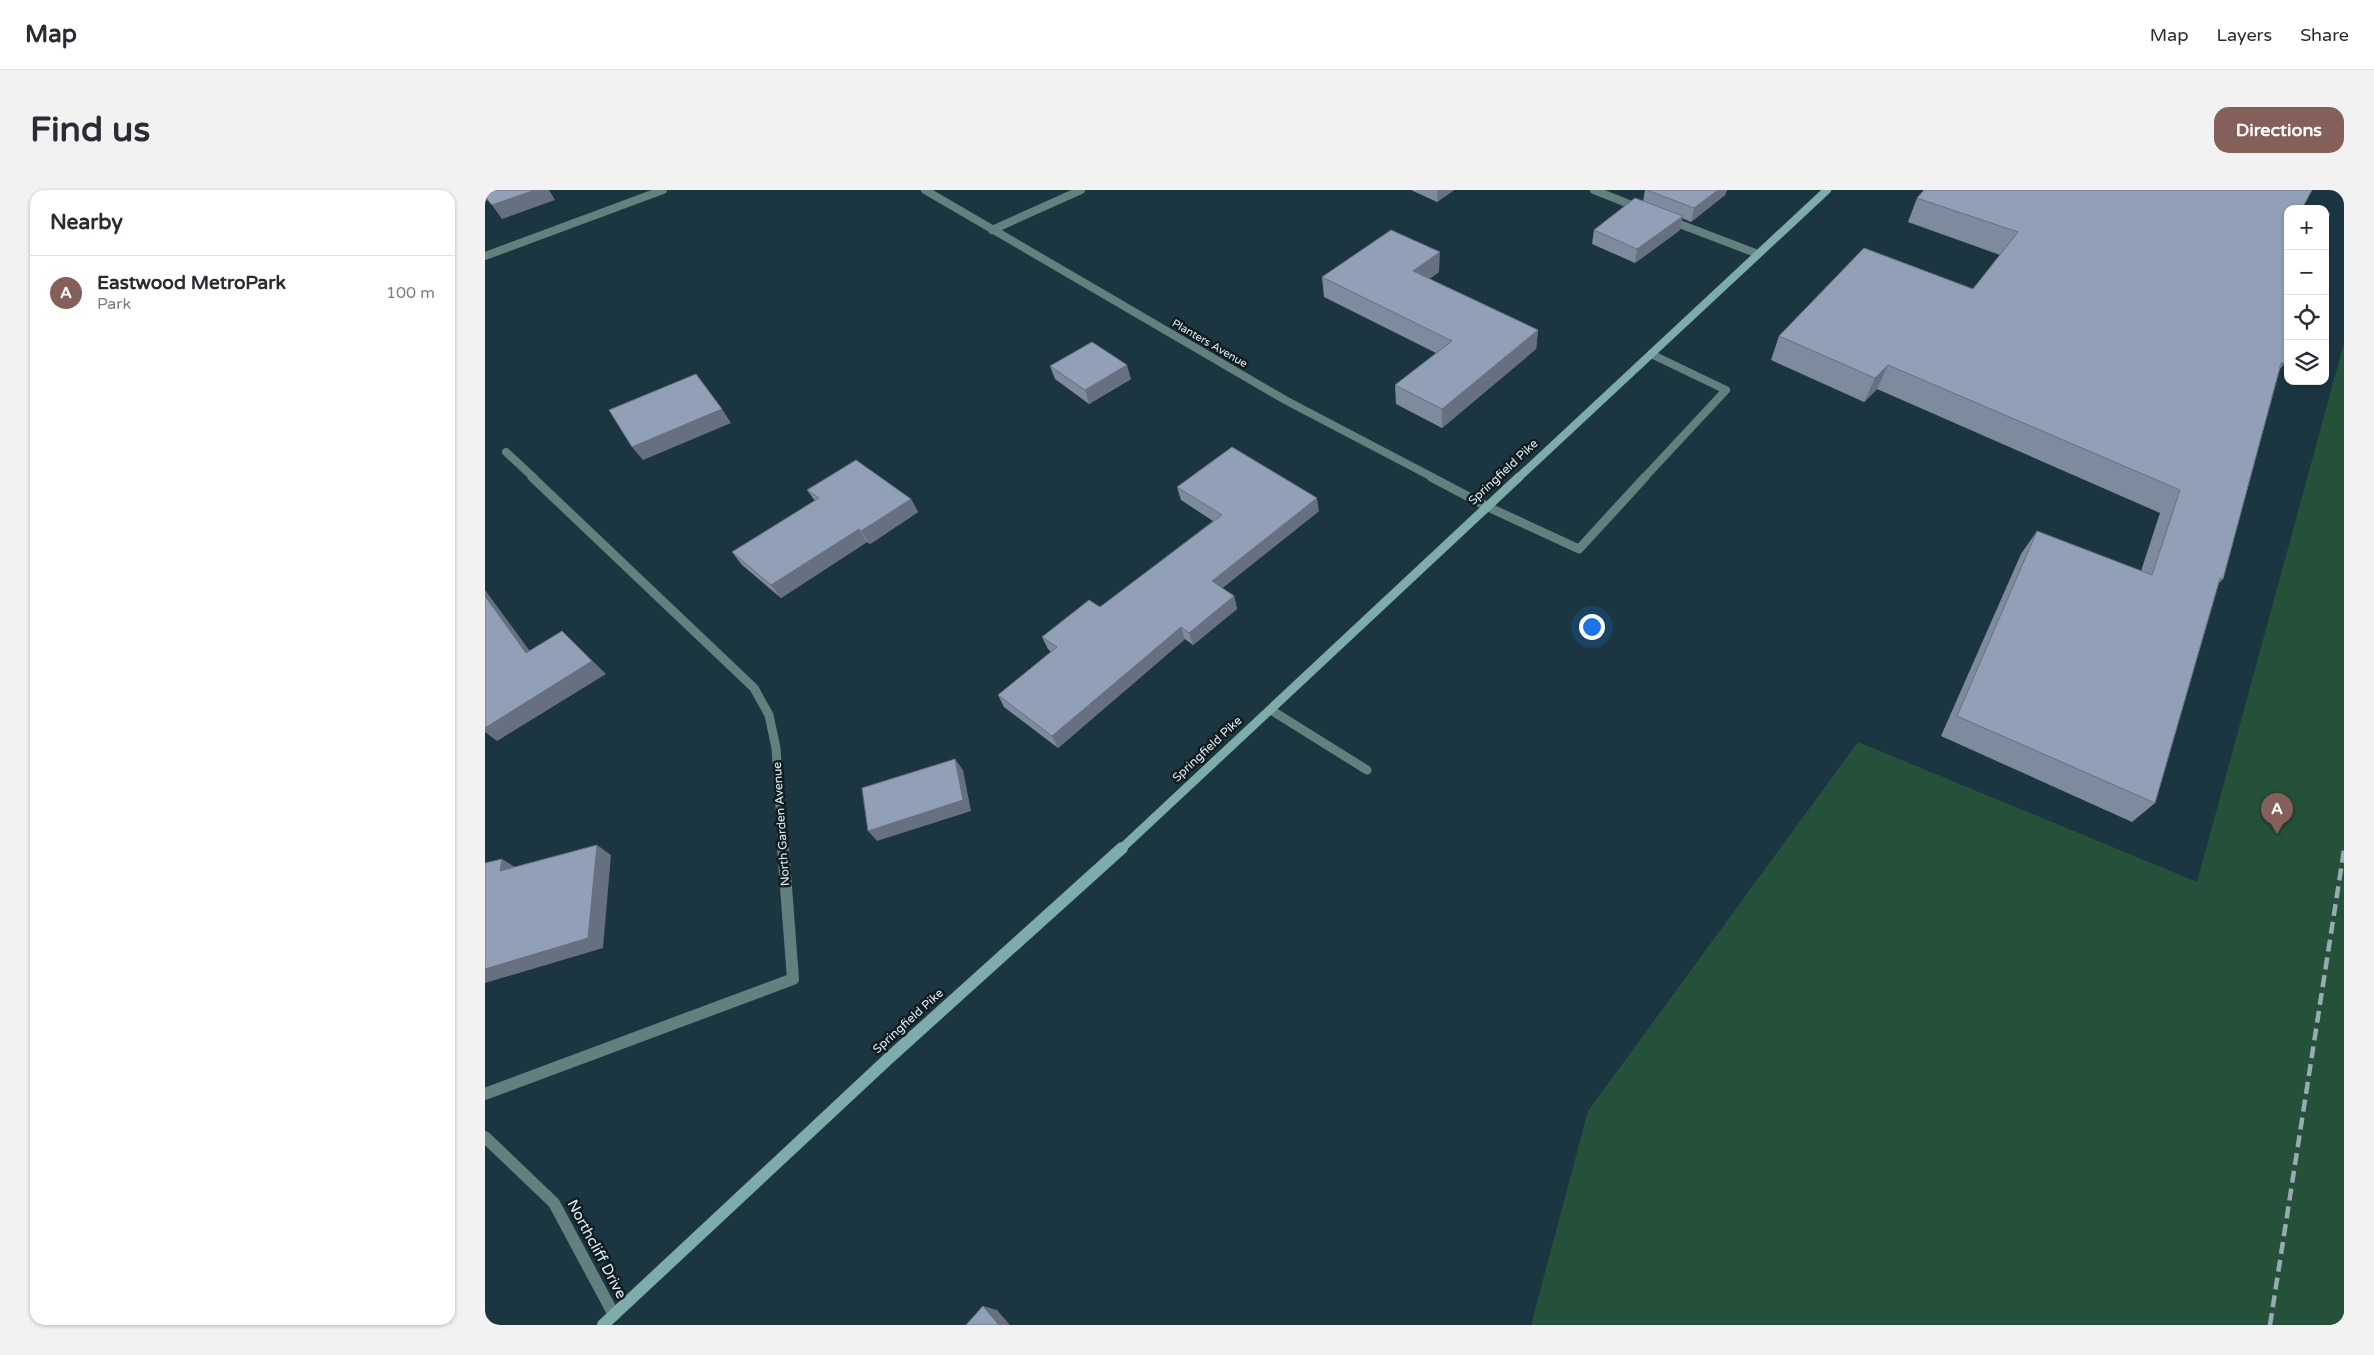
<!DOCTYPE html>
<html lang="en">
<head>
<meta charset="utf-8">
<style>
	body { margin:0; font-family:"Varela Round",sans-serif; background:#f2f2f3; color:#2b2b33 }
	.controls { position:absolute; right:15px; top:15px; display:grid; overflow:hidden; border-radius:10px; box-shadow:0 1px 4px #0004 }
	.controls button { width:45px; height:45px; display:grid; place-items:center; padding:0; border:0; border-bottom:1px solid #e1e1e2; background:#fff; color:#2b2b33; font:25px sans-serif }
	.you { position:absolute; left:1106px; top:436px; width:18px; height:18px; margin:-12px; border:4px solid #fff; border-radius:50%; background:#1a73e8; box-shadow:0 0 0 8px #1a73e833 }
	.badge { display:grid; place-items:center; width:32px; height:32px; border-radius:50%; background:#855f5a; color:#fff; font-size:16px; font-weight:700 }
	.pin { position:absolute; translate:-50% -41px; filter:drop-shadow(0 1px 2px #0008) }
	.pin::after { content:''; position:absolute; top:26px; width:18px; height:15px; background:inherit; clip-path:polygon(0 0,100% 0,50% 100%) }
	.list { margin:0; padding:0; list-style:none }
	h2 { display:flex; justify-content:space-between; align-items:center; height:65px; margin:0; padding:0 20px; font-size:21px }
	h2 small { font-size:16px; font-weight:400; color:#7c7c81 }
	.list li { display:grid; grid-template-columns:32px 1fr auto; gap:15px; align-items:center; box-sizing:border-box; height:75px; padding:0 20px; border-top:1px solid #e1e1e2 }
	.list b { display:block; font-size:19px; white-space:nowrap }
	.list p { margin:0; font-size:16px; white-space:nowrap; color:#7c7c81 }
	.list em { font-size:16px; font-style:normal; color:#7c7c81 }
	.icon { flex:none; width:28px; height:28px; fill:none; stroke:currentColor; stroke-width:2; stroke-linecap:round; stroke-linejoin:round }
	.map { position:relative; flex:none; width:1859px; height:1135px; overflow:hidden; border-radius:15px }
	header { display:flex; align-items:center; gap:30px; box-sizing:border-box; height:70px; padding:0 25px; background:#fff; border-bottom:1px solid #e1e1e2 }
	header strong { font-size:24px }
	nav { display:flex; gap:28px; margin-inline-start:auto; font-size:18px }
	.intro { display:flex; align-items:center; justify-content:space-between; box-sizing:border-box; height:120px; padding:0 30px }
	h1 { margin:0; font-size:35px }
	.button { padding:12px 22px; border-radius:15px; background:#855f5a; color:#fff; font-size:18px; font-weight:700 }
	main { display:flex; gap:30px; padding:0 30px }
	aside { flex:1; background:#fff; border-radius:15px; box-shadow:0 1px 4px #0004 }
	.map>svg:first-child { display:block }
	.green { fill:#25513a }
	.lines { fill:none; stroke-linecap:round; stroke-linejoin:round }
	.service-far1 { stroke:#63807e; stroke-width:8 }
	.service { stroke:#63807e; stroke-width:9 }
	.minor-far2 { stroke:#63807e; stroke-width:8 }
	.minor-far1 { stroke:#63807e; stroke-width:9 }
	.minor { stroke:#63807e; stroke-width:12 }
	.tertiary { stroke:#63807e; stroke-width:12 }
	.secondary-far2 { stroke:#7eacaa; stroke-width:8 }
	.secondary-far1 { stroke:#7eacaa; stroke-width:9 }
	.secondary { stroke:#7eacaa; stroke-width:12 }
	.rail { stroke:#98abb4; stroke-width:4.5; stroke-dasharray:12 6; stroke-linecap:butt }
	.wall { fill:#7e8a9d }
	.shaded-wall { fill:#667080 }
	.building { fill:#92a0b7; stroke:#667080 }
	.labels { text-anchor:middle; stroke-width:5; stroke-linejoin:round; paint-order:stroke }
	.far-street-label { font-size:11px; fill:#dfeef5; stroke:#101c20 }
	.street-label { font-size:12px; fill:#dfeef5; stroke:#101c20 }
	.near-street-label { font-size:15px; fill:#dfeef5; stroke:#101c20 }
</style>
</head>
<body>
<header>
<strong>Map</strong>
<nav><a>Map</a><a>Layers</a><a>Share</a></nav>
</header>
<div class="intro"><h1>Find us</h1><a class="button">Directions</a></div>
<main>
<aside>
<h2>Nearby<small></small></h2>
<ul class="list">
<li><span class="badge">A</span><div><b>Eastwood MetroPark</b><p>Park</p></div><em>100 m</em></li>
</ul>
</aside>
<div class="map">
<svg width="1859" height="1135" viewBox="0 0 1859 1135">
	<rect width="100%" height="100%" fill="#1b3641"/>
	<!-- green -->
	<path class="green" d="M1859,153V1135H1046L1103,921L1373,552L1712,692Z"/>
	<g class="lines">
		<!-- service-far1 -->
		<path class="service-far1" d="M507,40L596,0
			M1159,288L1241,200L1166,164"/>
		<!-- service -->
		<path class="service" d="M1003,317L1094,359L1160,287
			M786,520L882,580"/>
		<!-- minor-far2 -->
		<path class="minor-far2" d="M440,0L802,211L949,288
			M1109,0L1154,18
			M1184,30L1273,64
			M0,66L178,0
			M21,262L49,288"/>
		<!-- minor-far1 -->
		<path class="minor-far1" d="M47,287L269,498L284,525L291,558L298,659
			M946,287L1003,317"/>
		<!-- minor -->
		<path class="minor" d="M0,904L308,789L298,658"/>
		<!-- tertiary -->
		<path class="tertiary" d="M0,947L69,1013L129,1125"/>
		<!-- secondary-far2 -->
		<path class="secondary-far2" d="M1033,288L1342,0"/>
		<!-- secondary-far1 -->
		<path class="secondary-far1" d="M636,659L1034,287"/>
		<!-- secondary -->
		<path class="secondary" d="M118,1135L403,869L637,658"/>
		<!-- rail -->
		<path class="rail" d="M1785,1135L1859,660"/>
	</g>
	<!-- wall -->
	<path class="wall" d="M926,0H969L952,12Z
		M1160,0H1242L1240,5L1206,32L1197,28L1195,40L1150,73L1107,54L1109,40L1158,11Z
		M1432,8L1819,15L1799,174L1795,179L1738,389L1734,393L1670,613L1647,632L1456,546L1536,364L1552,341L1656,381L1675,323L1392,199L1379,212L1286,170L1294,146L1488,99L1515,65L1423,32Z
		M954,82L944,89L1053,140L1051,159L957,238L911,214L910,195L951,163L839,107L837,87Z
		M565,176L646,189L604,214L570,189Z
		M692,297L834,321L737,398L749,406L752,419L708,455L700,449L573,558L519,517L513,505L566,462L563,459L557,447L615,417L728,331L696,310Z
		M322,300L426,309L433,322L385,354L382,352L296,408L257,375L247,362L330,311Z"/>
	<!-- shaded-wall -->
	<path class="shaded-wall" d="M50,0H64L70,10L17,29L7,15Z
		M953,0H969L952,12Z
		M1233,0H1242L1240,5L1206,32L1209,18Z
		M1198,26L1195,40L1150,73L1152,59Z
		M955,62L954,82L928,101V81Z
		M1053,140L1051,159L957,238V219Z
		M642,175L646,189L604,214L600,200Z
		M1403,175L1392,199L1379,212L1390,188Z
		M237,219L246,233L158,270L147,257Z
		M832,308L834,321L730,404L727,391Z
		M426,309L433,322L385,354L376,341Z
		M374,339L382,352L296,408L286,395Z
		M0,400L55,475L41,463L0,406Z
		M749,406L752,419L708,455L704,443Z
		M696,437L700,449L573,558L567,546Z
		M77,441L121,484L12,551L0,542V538Z
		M470,569L478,580L486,621L392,651L383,641Z
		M112,655L126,665L118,758L0,793V779Z
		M17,669L33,679L15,681Z
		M498,1116L512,1120L525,1135H514Z"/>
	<!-- building -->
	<path class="building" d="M0,0H50L7,15L0,7Z
		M1162,0H1233L1209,18Z
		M1439,0H1827L1819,15L1831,19H1803V162L1799,174L1796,173L1738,389L1735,388L1670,613L1472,526L1552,341L1667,385L1695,300L1403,175L1390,188L1294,146L1379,58L1488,99L1533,42L1432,8Z
		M1150,8L1198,26L1152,59L1109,40Z
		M1840,22L1845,23L1840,38Z
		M906,40L955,62L928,81L1053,140L957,219L910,195L967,151L837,87Z
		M607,152L642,175L600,200L565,176Z
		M211,184L237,219L147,257L124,220Z
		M747,257L832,308L727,391L749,406L704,443L696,437L567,546L513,505L572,457L557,447L604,410L615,417L737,325L692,297Z
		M371,270L426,309L376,341L374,339L286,395L247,362L334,308L322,300Z
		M0,406L41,463L77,441L107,471L0,538Z
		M470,569L478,610L383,641L377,598Z
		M112,655L103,748L0,779V673L17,669L15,681Z
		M498,1116L514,1135H481Z"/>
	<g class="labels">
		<!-- far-street labels -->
		<g class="far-street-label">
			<text transform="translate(725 153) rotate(30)" y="4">Planters Avenue</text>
		</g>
		<!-- street labels -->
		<g class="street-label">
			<text transform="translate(1018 282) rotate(-43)" y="4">Springfield Pike</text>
			<text transform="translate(722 559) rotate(-43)" y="4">Springfield Pike</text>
			<text transform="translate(296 634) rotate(-94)" y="4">North Garden Avenue</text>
			<text transform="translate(423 831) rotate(-42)" y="4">Springfield Pike</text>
		</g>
		<!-- near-street labels -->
		<g class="near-street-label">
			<text transform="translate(112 1059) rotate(62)" y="5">Northcliff Drive</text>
		</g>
	</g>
</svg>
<div class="controls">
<button>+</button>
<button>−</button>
<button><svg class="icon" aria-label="locate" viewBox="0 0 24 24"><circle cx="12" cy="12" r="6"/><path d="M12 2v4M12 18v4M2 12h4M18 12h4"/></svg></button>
<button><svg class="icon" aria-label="layers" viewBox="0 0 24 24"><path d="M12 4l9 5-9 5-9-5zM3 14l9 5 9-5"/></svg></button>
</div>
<div class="you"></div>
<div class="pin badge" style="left:1792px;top:644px">A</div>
</div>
</main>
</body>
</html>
